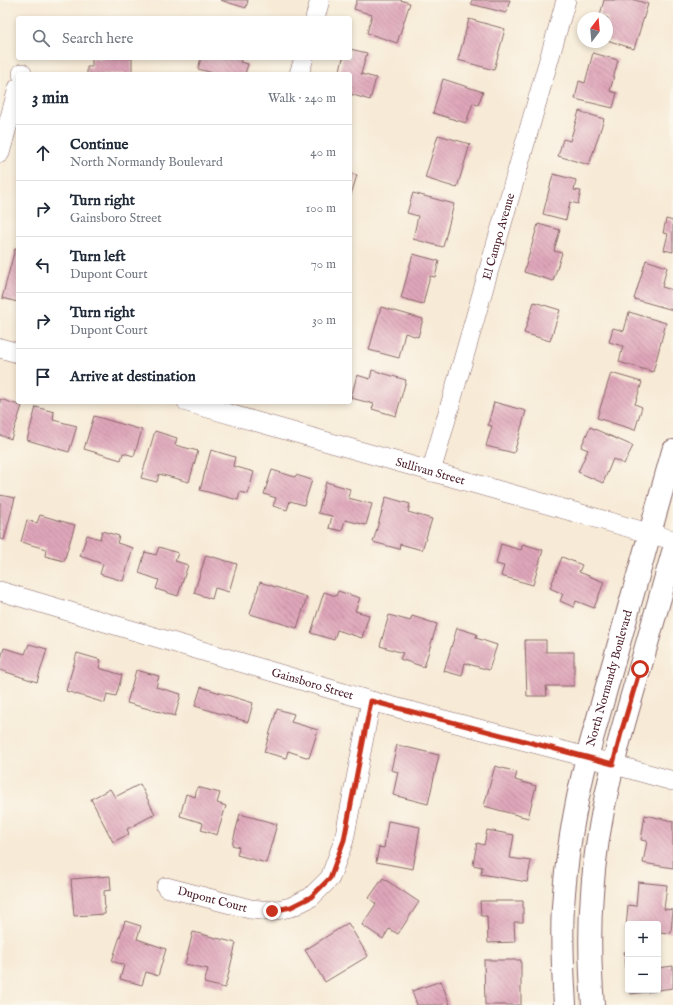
<!DOCTYPE html>
<html lang="en">
<head>
<meta charset="utf-8">
<style>
	body { margin:0; font-family:"IM FELL English",serif; background:#f6f6f7; color:#1f2937 }
	.controls { position:absolute; right:12px; bottom:12px; display:grid; overflow:hidden; border-radius:4px; box-shadow:0 2px 6px #0003 }
	.controls button { width:36px; height:36px; display:grid; place-items:center; padding:0; border:0; border-bottom:1px solid #e0e1e3; background:#fff; color:#1f2937; font:20px sans-serif }
	.compass { position:absolute; left:577px; top:12px; width:36px; height:36px; border-radius:50%; background:#fff; box-shadow:0 2px 6px #0003; rotate:16deg }
	.stop { position:absolute; width:12px; height:12px; margin:-9px; border:3px solid #c8321e; border-radius:50%; background:#fff }
	.stop.end { background:#c8321e; border-color:#fff; box-shadow:0 1px 4px #0008 }
	.list { margin:0; padding:0; list-style:none }
	h2 { display:flex; justify-content:space-between; align-items:center; height:52px; margin:0; padding:0 16px; font-size:17px }
	h2 small { font-size:13px; font-weight:400; color:#747a83 }
	.list li { display:grid; grid-template-columns:26px 1fr auto; gap:12px; align-items:center; box-sizing:border-box; height:56px; padding:0 16px; border-top:1px solid #e0e1e3 }
	.list b { display:block; font-size:15px; white-space:nowrap }
	.list p { margin:0; font-size:13px; white-space:nowrap; color:#747a83 }
	.list em { font-size:13px; font-style:normal; color:#747a83 }
	.icon { flex:none; width:22px; height:22px; fill:none; stroke:currentColor; stroke-width:2; stroke-linecap:round; stroke-linejoin:round }
	.map { position:relative; flex:none; width:673px; height:1005px; overflow:hidden }
	.search { position:absolute; background:#fff; box-shadow:0 2px 6px #0003; left:16px; top:16px; width:336px; height:44px; display:flex; align-items:center; gap:10px; box-sizing:border-box; padding:0 14px; border-radius:4px; color:#747a83; font-size:15px }
	.panel { position:absolute; background:#fff; box-shadow:0 2px 6px #0003; left:16px; top:72px; width:336px; height:332px; border-radius:4px }
	.map>svg:first-child { display:block }
	.building { fill:url(#building-back-hatch) }
	.lines { fill:none; stroke-linecap:round; stroke-linejoin:round }
	.minor-casing { stroke:#876667; stroke-width:20 }
	.tertiary-casing { stroke:#876667; stroke-width:24 }
	.minor { stroke:#fff; stroke-width:19 }
	.tertiary { stroke:#fff; stroke-width:22 }
	.route { stroke:#c8321e; stroke-width:5 }
	.labels { text-anchor:middle; stroke-width:3.5; stroke-linejoin:round; paint-order:stroke }
	.street-label { font-size:12px; fill:#4a1f2b; stroke:#fbf7ec }
</style>
</head>
<body>
<div class="map">
<svg width="673" height="1005" viewBox="0 0 673 1005">
	<defs>
		<pattern id="building-back-hatch" width="6" height="6" patternUnits="userSpaceOnUse"><rect width="6" height="6" fill="#dfa6ba"/><path d="M-1 5l2 2M0 0l6 6M5-1l2 2" fill="none" stroke="#b78797"/></pattern>
	</defs>
	<rect width="100%" height="100%" fill="#fbf7ec"/>
	<filter id="ink" filterUnits="userSpaceOnUse"><feTurbulence type="fractalNoise" baseFrequency=".025" numOctaves="2"/><feDisplacementMap in="SourceGraphic" scale="8" xChannelSelector="R" yChannelSelector="G"/><feConvolveMatrix kernelMatrix="1 2 1 2 8 2 1 2 1" color-interpolation-filters="sRGB"/></filter>
	<filter id="wash" filterUnits="userSpaceOnUse"><feTurbulence type="fractalNoise" baseFrequency=".012" numOctaves="4" result="noise"/><feDisplacementMap in="SourceGraphic" scale="16" xChannelSelector="R" yChannelSelector="G"/><feGaussianBlur stdDeviation="0.9" result="paint"/><feColorMatrix in="noise" values="0 0 0 0 0 0 0 0 0 0 0 0 0 0 0 0 0 1.4 0 .05"/><feComposite in="paint" operator="in"/></filter>
	<g filter="url(#wash)">
		<rect width="100%" height="100%" fill="#f7ead6"/>
		<g id="blocks">
			<!-- building -->
			<path class="building" d="M220,0H248L246,8Z
				M357,0H400L410,3L397,43L367,33L372,15L354,9Z
				M472,0H510L506,13L471,4Z
				M604,0H635L648,4L634,49L607,40V22L608,18L600,15Z
				M469,19L505,29L494,70L458,60Z
				M350,49L367,53L361,74L376,78L370,100L350,94V74H339L343,58H350Z
				M593,53L618,60L610,91L617,93L613,108L575,99L579,81L585,83Z
				M92,58H132V74H87V67H92Z
				M201,58H242L240,62L248,64L245,74H217L198,69Z
				M443,79L483,92L478,105L473,103L466,123L433,113Z
				M579,111L604,119L589,165L558,156L563,139L570,141Z
				M438,135L470,144L457,188L425,178Z
				M350,173L357,175L350,198Z
				M553,174L576,180L574,190L581,191L578,204L570,202L566,220L543,214Z
				M413,193L454,204L443,247L413,239L418,216L407,213Z
				M666,219L673,221V252L664,250L668,234L663,233Z
				M538,224L560,230L554,251L562,253L553,281L524,272Z
				M15,249L18,250V302L2,298Z
				M413,254L439,261L435,277L430,276L423,304L401,298Z
				M646,260L667,267L662,287L673,290V310L634,299Z
				M534,302L560,310L550,341L524,333Z
				M381,307L423,319L418,337L405,333L399,358L369,350Z
				M629,312L666,323L653,372L619,362L623,346L609,342L613,328L624,331Z
				M372,370L406,380L396,416L372,409L374,404L351,398L357,375L370,379Z
				M611,373L642,382L635,404L642,407L635,430L597,418Z
				M0,399L22,406L11,439L0,435Z
				M494,402L526,411L514,453L486,446L492,426L488,425Z
				M36,407L54,412L53,420L77,426L69,452L27,440Z
				M94,416L142,430L134,456L123,453L121,460L84,449Z
				M590,427L633,446L624,464L613,459L603,483L578,472L588,450L581,447Z
				M155,431L177,438L175,445L198,451L189,482L159,474L157,482L141,478Z
				M211,450L235,457L233,466L254,472L248,494L240,492L238,500L200,490Z
				M272,470L295,477L296,475L312,480L304,505L290,501L287,510L273,506L276,498L264,494Z
				M326,482L350,489L348,498L372,504L366,525L345,520L342,531L329,528L332,516L318,513Z
				M0,495L15,498L4,540L0,539Z
				M386,497L410,504L408,512L432,519L422,550L400,544L399,549L373,542Z
				M40,515L75,525L64,561L45,556L46,549L21,542L27,520L37,523Z
				M102,531L119,536L117,543L133,548L123,581L100,574L103,564L80,556L87,535L100,539Z
				M501,544L521,550L523,544L543,550L533,585L501,576L504,566L496,564Z
				M159,547L178,553L175,561L188,565L178,596L156,589L159,580L139,573L145,552L156,555Z
				M206,555L237,564L229,592L215,588L212,599L194,593Z
				M562,557L582,565L579,572L604,582L594,608L576,601L574,607L560,601L563,594L550,588Z
				M260,582L307,597L297,628L250,614Z
				M338,591L360,598L355,611L369,615L362,638L337,630L334,640L311,633L324,592L336,596Z
				M389,615L410,621L412,616L437,624L424,667L400,659L403,653L380,646Z
				M457,628L477,634L476,638L497,645L489,670L465,663L462,676L444,671Z
				M525,640H546V652H574V686H546L547,696H527Z
				M29,644L47,649L37,682L0,670V662L4,648L25,654Z
				M77,653L101,660L99,668L122,675L116,696L107,694L105,703L66,691Z
				M136,670L159,676L156,687L181,694L175,716L127,703Z
				M201,687L253,703L248,722L195,706Z
				M277,709L294,714L291,722L318,730L309,758L288,751L286,758L264,752Z
				M397,745L439,755L428,804L393,795L398,772L391,770Z
				M495,766L517,772L515,780L536,786L528,818L484,806Z
				M140,784L155,814L127,829L129,834L113,842L91,799L110,789L115,797Z
				M197,787L220,793L217,803L226,806L217,835L201,830L203,823L180,816L186,794L195,797Z
				M240,814L277,824L266,863L237,855L239,847L232,845Z
				M645,815L673,821V868L643,863L647,841L641,840Z
				M388,821L420,827L413,869L376,862L379,847L384,848Z
				M487,830L514,835L510,858L531,861L527,882L481,874L482,867L473,865L477,843L484,845Z
				M110,876L111,890L104,891L105,914L74,916L71,879Z
				M383,878L419,902L398,934L389,929L383,939L362,925L376,904L369,898Z
				M638,882L667,885L664,909L673,910L671,933L658,932V924H628V929H626L628,905L636,906Z
				M480,901H523V922H514L515,942L488,943L487,916H481Z
				M125,921L141,926L137,939L166,949L158,976L146,972L142,985L120,979L124,965L112,961Z
				M348,923L368,956L325,982L305,950Z
				M193,932L236,943L225,988L204,983L208,969L185,964Z
				M624,952H628V971H627Z
				M484,960H521V1005H485Z
				M673,966V988L658,990V968Z
				M441,981L450,1005H417L412,991Z
				M630,990H655V991L631,994Z"/>
		</g>
	</g>
	<g filter="url(#ink)">
		<use href="#blocks" fill-opacity="0" stroke="#876667" stroke-width="1"/>
		<g class="lines">
			<defs>
				<g id="minor">
					<path d="M315,18L320,0"/>
					<path d="M22,74V73"/>
					<path d="M299,74L304,58"/>
					<path d="M0,153L18,88"/>
					<path d="M0,348L18,353"/>
					<path id="s1" d="M187,402L673,540"/>
					<path id="s2" d="M431,472L566,0"/>
					<path id="s3" d="M0,591L371,701L587,757L673,781"/>
					<path id="s4" d="M166,887L250,909L272,911L291,907L311,897L330,878L344,840L371,701"/>
				</g>
				<g id="tertiary">
					<path id="s5" d="M565,1005C563,973 561,939 563,907C566,856 575,806 587,757L673,451"/>
					<path d="M593,1005C590,968 589,930 592,893C597,816 618,742 640,668C651,630 662,591 673,552"/>
				</g>
			</defs>
			<!-- minor casing -->
			<use href="#minor" class="minor-casing"/>
			<!-- tertiary casing -->
			<use href="#tertiary" class="tertiary-casing"/>
			<!-- minor -->
			<use href="#minor" class="minor"/>
			<!-- tertiary -->
			<use href="#tertiary" class="tertiary"/>
		</g>
	</g>
	<g class="lines" filter="url(#ink)">
		<!-- route -->
		<path class="route" d="M272,911L291,907L311,897L330,878L344,840L371,701L613,764L621,733L640,669"/>
	</g>
	<g class="labels">
		<!-- street labels -->
		<g class="street-label">
			<text dy="4" stroke="none"><textPath href="#s2" startOffset="245">El Campo Avenue</textPath></text>
			<text dy="4" stroke="none"><textPath href="#s1" startOffset="253">Sullivan Street</textPath></text>
			<text dy="4" stroke="none"><textPath href="#s5" startOffset="332">North Normandy Boulevard</textPath></text>
			<text dy="4" stroke="none"><textPath href="#s3" startOffset="326">Gainsboro Street</textPath></text>
			<text dy="4" stroke="none"><textPath href="#s4" startOffset="48">Dupont Court</textPath></text>
		</g>
	</g>
</svg>
<div class="controls">
<button>+</button>
<button>−</button>
</div>
<svg class="compass" viewBox="-18 -18 36 36"><path d="M0-13l5 13h-10z" fill="#e53935"/><path d="M0 13l5-13h-10z" fill="#747a83"/></svg>
<div class="stop" style="left:640px;top:669px"></div>
<div class="stop end" style="left:272px;top:911px"></div>
<div class="search"><svg class="icon" aria-label="search" viewBox="0 0 24 24"><circle cx="10" cy="10" r="6"/><path d="M15 15l6 6"/></svg>Search here</div>
<section class="panel">
<h2>3 min<small>Walk · 240 m</small></h2>
<ul class="list">
<li><svg class="icon" aria-label="ahead" viewBox="0 0 24 24"><path d="M12 20V5M6 11l6-6 6 6"/></svg><div><b>Continue</b><p>North Normandy Boulevard</p></div><em>40 m</em></li>
<li><svg class="icon" aria-label="right" viewBox="0 0 24 24"><path d="M7 20v-9h11M14 6l5 5-5 5"/></svg><div><b>Turn right</b><p>Gainsboro Street</p></div><em>100 m</em></li>
<li><svg class="icon" aria-label="left" viewBox="0 0 24 24"><path d="M17 20v-9H6M10 6l-5 5 5 5"/></svg><div><b>Turn left</b><p>Dupont Court</p></div><em>70 m</em></li>
<li><svg class="icon" aria-label="right" viewBox="0 0 24 24"><path d="M7 20v-9h11M14 6l5 5-5 5"/></svg><div><b>Turn right</b><p>Dupont Court</p></div><em>30 m</em></li>
<li><svg class="icon" aria-label="arrive" viewBox="0 0 24 24"><path d="M6 21V4h12l-3 4 3 4H6"/></svg><div><b>Arrive at destination</b></div></li>
</ul>
</section>
</div>
</body>
</html>
